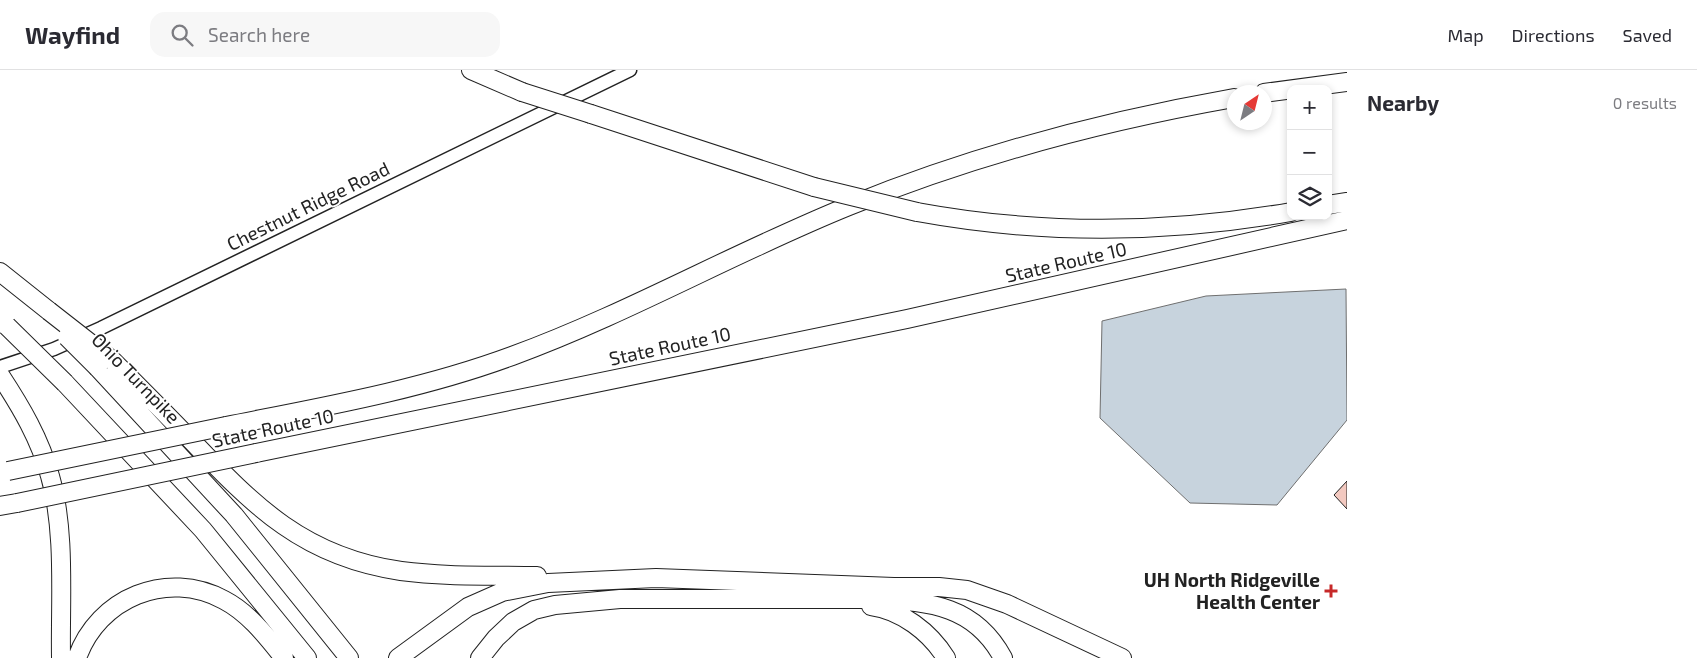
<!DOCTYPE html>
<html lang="en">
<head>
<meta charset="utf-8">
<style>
	body { margin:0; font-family:"Exo 2",sans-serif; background:#f7f7f7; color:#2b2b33 }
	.controls { position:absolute; right:15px; top:15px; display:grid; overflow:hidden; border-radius:10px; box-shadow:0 2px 8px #0003 }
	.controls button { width:45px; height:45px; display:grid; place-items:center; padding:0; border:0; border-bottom:1px solid #e1e1e2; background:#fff; color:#2b2b33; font:25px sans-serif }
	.compass { position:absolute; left:1227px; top:15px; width:45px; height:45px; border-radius:50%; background:#fff; box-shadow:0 2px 8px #0003; rotate:35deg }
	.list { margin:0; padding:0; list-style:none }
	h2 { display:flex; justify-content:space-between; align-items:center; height:65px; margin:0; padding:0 20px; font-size:21px }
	h2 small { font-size:16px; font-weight:400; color:#7c7c81 }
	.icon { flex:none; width:28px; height:28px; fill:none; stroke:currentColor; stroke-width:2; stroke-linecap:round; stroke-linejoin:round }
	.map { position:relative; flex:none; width:1347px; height:588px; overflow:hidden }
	header { display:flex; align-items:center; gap:30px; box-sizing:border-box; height:70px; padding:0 25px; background:#fff; border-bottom:1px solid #e1e1e2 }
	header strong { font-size:24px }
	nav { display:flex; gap:28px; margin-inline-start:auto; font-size:18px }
	.search { width:350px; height:45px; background:#f7f7f7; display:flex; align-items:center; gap:12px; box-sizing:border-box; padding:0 18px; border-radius:15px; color:#7c7c81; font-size:19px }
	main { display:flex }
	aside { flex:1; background:#fff }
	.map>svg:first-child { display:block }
	.water { fill:#c7d3dd; stroke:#6f6f6f }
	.building { fill:#f3c9c0; stroke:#222 }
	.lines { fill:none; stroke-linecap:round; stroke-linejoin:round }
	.minor-casing { stroke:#222; stroke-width:15 }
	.highway-casing { stroke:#222; stroke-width:20 }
	.minor { stroke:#fff; stroke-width:12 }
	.highway { stroke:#fff; stroke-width:18 }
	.highway-bridge-casing { stroke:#222; stroke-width:20; stroke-linecap:butt }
	.highway-bridge { stroke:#fff; stroke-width:18 }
	.poi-dot { fill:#c62828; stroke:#fff; stroke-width:2 }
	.labels { text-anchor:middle; stroke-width:4; stroke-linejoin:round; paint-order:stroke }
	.street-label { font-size:19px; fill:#222; stroke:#fff }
	.poi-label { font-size:19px; font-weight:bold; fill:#222; stroke:#fff; text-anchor:end }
</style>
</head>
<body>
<header>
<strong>Wayfind</strong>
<div class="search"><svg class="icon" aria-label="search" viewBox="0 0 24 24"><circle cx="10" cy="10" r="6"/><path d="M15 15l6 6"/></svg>Search here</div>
<nav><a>Map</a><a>Directions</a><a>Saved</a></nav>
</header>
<main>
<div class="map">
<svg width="1347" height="588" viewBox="0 0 1347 588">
	<rect width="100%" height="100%" fill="#fff"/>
	<!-- water -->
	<path class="water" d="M1346,219L1347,350L1277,435L1190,433L1100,348L1102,251L1206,226Z"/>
	<!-- building -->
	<path class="building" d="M1347,411V439L1334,425Z"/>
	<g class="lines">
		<defs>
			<path id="minor" d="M0,297L54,279L101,258L630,0"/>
			<path id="highway" d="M471,0L522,22
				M1264,23L1347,12
				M591,44L814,117
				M1328,135L1347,132
				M917,142C1042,165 1166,164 1291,142
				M0,202L49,241
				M113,291C139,317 165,343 191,370C255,437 304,487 401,501C446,507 492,505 537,506
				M98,298L234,445L349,588
				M0,305C21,337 40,369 50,406C66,462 60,530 61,588
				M65,313L203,460L307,588
				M226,356C322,337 420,320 512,286C627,244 735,182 849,136C972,86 1104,51 1234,28
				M256,383L907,249L1347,150
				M0,436L17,433
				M871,536C901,540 930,562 946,588
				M77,588C98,528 167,499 224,530C249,543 267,567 284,588
				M398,588L468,537L502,522L548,513L656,508L894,517H939L967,520L1007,534L1122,588
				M480,588L496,568L513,552L534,540L555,535L620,529H878C931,532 975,536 1003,588"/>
		</defs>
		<!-- minor casing -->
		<use href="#minor" class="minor-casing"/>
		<!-- highway casing -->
		<use href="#highway" class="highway-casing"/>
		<!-- minor -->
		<use href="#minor" class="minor"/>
		<!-- highway -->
		<use href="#highway" class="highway"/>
		<defs>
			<path id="highway-bridge" d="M522,22L591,44
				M814,117L917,142
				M49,241L113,291
				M7,256L65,313
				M67,267L98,298
				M8,401L226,356
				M17,433L256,383"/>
		</defs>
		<!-- highway-bridge casing -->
		<use href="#highway-bridge" class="highway-bridge-casing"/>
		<!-- highway-bridge -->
		<use href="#highway-bridge" class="highway-bridge"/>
	</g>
	<!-- markers -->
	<path class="poi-dot" d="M1328.5 513.5h5v5h5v5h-5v5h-5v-5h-5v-5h5z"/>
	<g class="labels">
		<!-- street labels -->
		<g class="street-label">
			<text transform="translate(308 136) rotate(-26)" y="7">Chestnut Ridge Road</text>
			<text transform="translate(1066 192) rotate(-13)" y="7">State Route 10</text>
			<text transform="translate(670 276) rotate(-12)" y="7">State Route 10</text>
			<text transform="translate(136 308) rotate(46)" y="7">Ohio Turnpike</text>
			<text transform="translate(273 358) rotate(-12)" y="7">State Route 10</text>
		</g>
		<!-- poi labels -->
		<g class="poi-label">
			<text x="1320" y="517">UH North Ridgeville<tspan x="1320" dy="22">Health Center</tspan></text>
		</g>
	</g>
</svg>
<div class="controls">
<button>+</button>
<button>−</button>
<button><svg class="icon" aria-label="layers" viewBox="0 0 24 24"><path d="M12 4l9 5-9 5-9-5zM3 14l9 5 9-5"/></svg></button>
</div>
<svg class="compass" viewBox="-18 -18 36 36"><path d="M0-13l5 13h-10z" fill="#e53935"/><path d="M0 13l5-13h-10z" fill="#7c7c81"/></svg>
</div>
<aside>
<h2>Nearby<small>0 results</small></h2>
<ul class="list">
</ul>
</aside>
</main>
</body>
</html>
